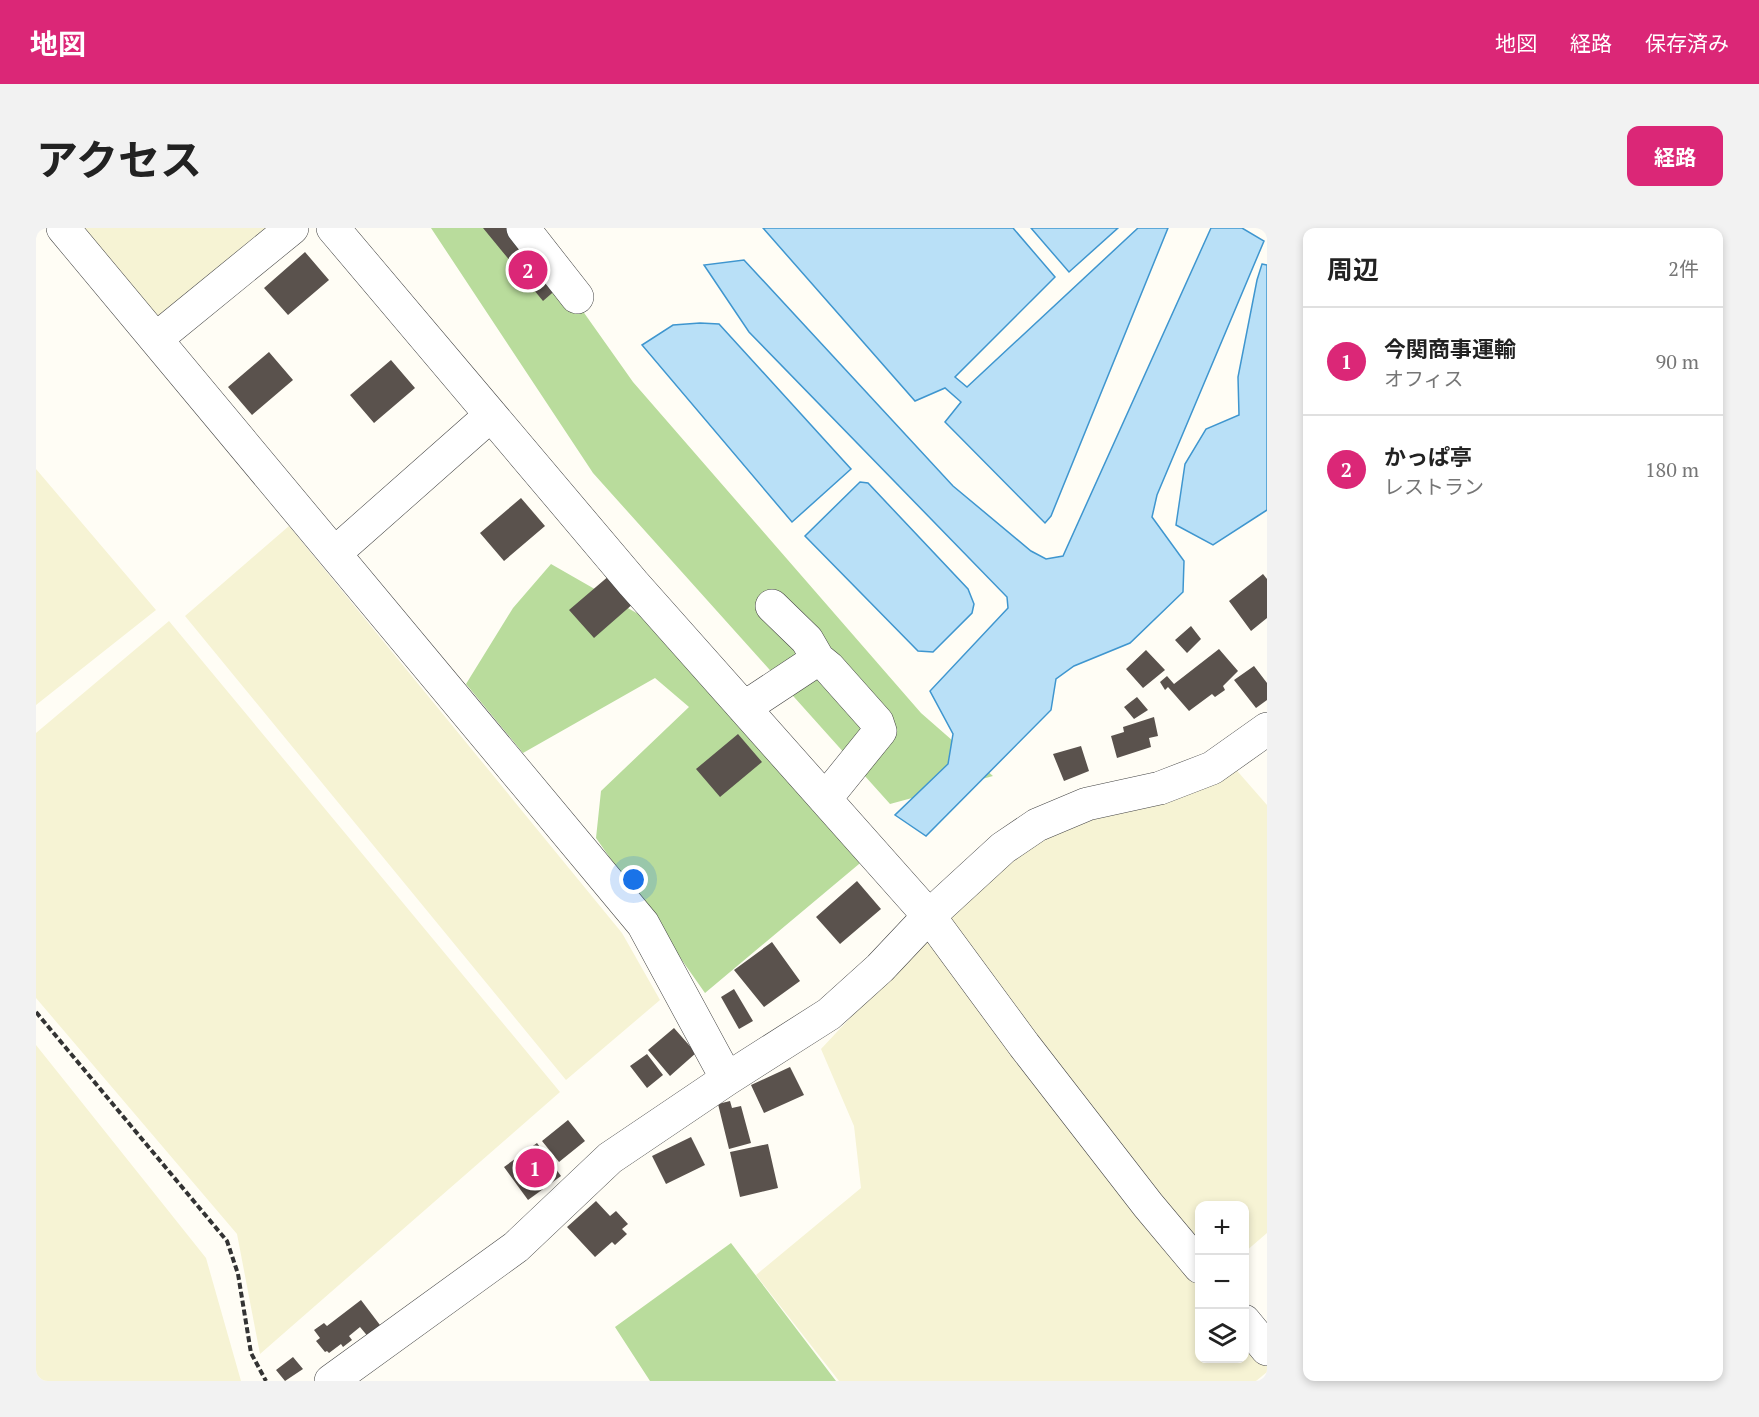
<!DOCTYPE html>
<html lang="ja">
<head>
<meta charset="utf-8">
<style>
	body { margin:0; font-family:"PT Serif","Noto Sans JP",serif; background:#f2f2f2; color:#222 }
	.controls { position:absolute; right:18px; bottom:18px; display:grid; overflow:hidden; border-radius:12px; box-shadow:0 3px 9px #0003 }
	.controls button { width:54px; height:54px; display:grid; place-items:center; padding:0; border:0; border-bottom:2px solid #e0e0e0; background:#fff; color:#222; font:30px sans-serif }
	.you { position:absolute; left:598px; top:652px; width:21px; height:21px; margin:-15px; border:4px solid #fff; border-radius:50%; background:#1a73e8; box-shadow:0 0 0 9px #1a73e833 }
	.badge { display:grid; place-items:center; width:39px; height:39px; border-radius:50%; background:#db2777; color:#fff; font-size:20px; font-weight:700 }
	.pin { position:absolute; translate:-50% -50%; border:3px solid #fff; box-shadow:0 2px 6px #0006 }
	.list { margin:0; padding:0; list-style:none }
	h2 { display:flex; justify-content:space-between; align-items:center; height:78px; margin:0; padding:0 24px; font-size:26px }
	h2 small { font-size:20px; font-weight:400; color:#767676 }
	.list li { display:grid; grid-template-columns:39px 1fr auto; gap:18px; align-items:center; box-sizing:border-box; height:108px; padding:0 24px; border-top:2px solid #e0e0e0 }
	.list b { display:block; font-size:22px; white-space:nowrap }
	.list p { margin:0; font-size:20px; white-space:nowrap; color:#767676 }
	.list em { font-size:20px; font-style:normal; color:#767676 }
	.icon { flex:none; width:33px; height:33px; fill:none; stroke:currentColor; stroke-width:2; stroke-linecap:round; stroke-linejoin:round }
	.map { position:relative; flex:none; width:1231px; height:1153px; overflow:hidden; border-radius:12px }
	header { display:flex; align-items:center; gap:36px; box-sizing:border-box; height:84px; padding:0 30px; background:#db2777; color:#fff }
	header strong { font-size:28px }
	nav { display:flex; gap:33px; margin-inline-start:auto; font-size:21px }
	.intro { display:flex; align-items:center; justify-content:space-between; box-sizing:border-box; height:144px; padding:0 36px }
	h1 { margin:0; font-size:42px }
	.button { padding:15px 27px; border-radius:12px; background:#db2777; color:#fff; font-size:21px; font-weight:700 }
	main { display:flex; gap:36px; padding:0 36px }
	aside { flex:1; background:#fff; border-radius:12px; box-shadow:0 3px 9px #0003 }
	.map>svg:first-child { display:block }
	.farmland { fill:#f6f3d4 }
	.forest { fill:#b9dc9c }
	.water { fill:#b9e0f7; stroke:#3f96cf; stroke-width:1.5 }
	.building { fill:#5a524d }
	.lines { fill:none; stroke-linecap:round; stroke-linejoin:round }
	.minor-casing { stroke:#444; stroke-width:34 }
	.path { stroke:#333; stroke-width:4; stroke-dasharray:6 3; stroke-linecap:butt }
	.minor { stroke:#fff; stroke-width:33 }
</style>
</head>
<body>
<header>
<strong>地図</strong>
<nav><a>地図</a><a>経路</a><a>保存済み</a></nav>
</header>
<div class="intro"><h1>アクセス</h1><a class="button">経路</a></div>
<main>
<div class="map">
<svg width="1231" height="1153" viewBox="0 0 1231 1153">
	<rect width="100%" height="100%" fill="#fffdf5"/>
	<!-- farmland -->
	<path class="farmland" d="M35,0H245L121,103Z
		M0,241L120,382L0,477Z
		M253,298L586,705L624,772L530,852L149,388Z
		M133,393L524,864L224,1126L201,1006L0,770V505Z
		M1196,537L1231,577V1005L1209,1024L1208,978H1164L1163,1024L905,695L983,621L1040,591Z
		M887,712L906,720L1163,1047L1164,1130H1208L1209,1104L1231,1133V1144L1220,1153H803L720,1047L825,960L818,898L785,821Z
		M0,817L170,1030L205,1153H0Z"/>
	<!-- forest -->
	<path class="forest" d="M395,0H488L597,154L885,485L957,548L854,576L557,245Z
		M515,336L618,395L829,631L669,765L560,610L565,563L653,479L619,450L487,525L430,456L477,380Z
		M695,1015L800,1153H614L579,1099Z"/>
	<!-- water -->
	<path class="water" d="M727,0H977L1019,49L919,149L931,159L1102,0H1132L1015,288L1009,295L909,194L925,174L909,160L879,173Z
		M995,0H1082L1033,44Z
		M1175,0H1206L1228,13L1121,267L1116,289L1148,333L1147,364L1094,415L1038,438L1020,451L1015,482L890,608L859,587L912,536L917,506L894,463L972,380L971,369L713,104L668,37L708,32L917,258L995,323L1010,331L1027,328Z
		M1226,36L1231,37V282L1177,317L1140,297L1149,236L1170,201L1203,187L1202,149L1221,52Z
		M664,95L683,96L815,241L756,294L606,117L637,97Z
		M824,254L832,255L932,361L938,376L936,385L897,424L882,423L769,308Z"/>
	<!-- building -->
	<path class="building" d="M447,0H479L523,59L507,73Z
		M269,24L293,52L252,87L228,60Z
		M233,124L257,152L216,187L192,159Z
		M355,132L379,160L338,195L314,167Z
		M485,270L509,298L468,333L444,305Z
		M1227,346L1231,351V390L1215,403L1193,373Z
		M574,347L598,375L558,410L533,382Z
		M1155,398L1165,411L1151,425L1139,412Z
		M1183,421L1202,443L1187,458L1189,462L1179,469L1176,466L1153,483L1132,459L1129,462L1124,454L1131,448L1138,456Z
		M1110,422L1129,442L1107,460L1090,441Z
		M1218,438L1231,455V472L1220,480L1198,452Z
		M1101,469L1112,482L1098,491L1088,479Z
		M1118,489L1122,508L1113,510L1115,519L1081,530L1075,508L1088,504L1087,499Z
		M702,506L726,534L684,569L660,541Z
		M1045,518L1053,543L1028,553L1017,526Z
		M821,653L845,681L804,716L780,689Z
		M736,714L764,753L728,779L698,742Z
		M698,761L717,793L703,801L685,769Z
		M638,800L660,825L634,848L612,822Z
		M611,826L627,847L611,860L594,838Z
		M754,839L768,867L728,885L715,857Z
		M694,873L696,880L705,878L715,915L693,921L682,876Z
		M532,892L549,913L523,934L506,913Z
		M655,909L669,937L630,956L616,928Z
		M501,915L525,948L492,972L468,939Z
		M732,916L742,960L704,969L694,924Z
		M560,973L574,988L580,983L592,996L586,1001L591,1006L579,1017L576,1014L559,1029L531,999Z
		M325,1072L347,1101L334,1111L324,1099L313,1108L316,1112L307,1119L305,1116L293,1125L291,1123L289,1124L280,1113L284,1110L278,1102L288,1095L291,1098Z
		M257,1129L267,1141L249,1153L240,1142Z"/>
	<g class="lines">
		<defs>
			<path id="minor" d="M27,0L607,696L691,851
				M297,0L597,355L893,688L988,817L1112,977L1164,1039
				M487,0L541,69
				M120,111L256,0
				M299,325L455,187
				M736,378L771,412L782,431L793,440L841,494L844,503L789,571
				M708,480L782,431
				M1208,1093L1231,1121
				M295,1153L480,1019L574,930L691,851L793,786L844,740L893,688L967,620L1001,597L1051,576L1124,560L1176,540L1231,501"/>
		</defs>
		<!-- minor casing -->
		<use href="#minor" class="minor-casing"/>
		<!-- path -->
		<path class="path" d="M0,784L191,1013L202,1046L215,1125L230,1153"/>
		<!-- minor -->
		<use href="#minor" class="minor"/>
	</g>
</svg>
<div class="controls">
<button>+</button>
<button>−</button>
<button><svg class="icon" aria-label="layers" viewBox="0 0 24 24"><path d="M12 4l9 5-9 5-9-5zM3 14l9 5 9-5"/></svg></button>
</div>
<div class="you"></div>
<div class="pin badge" style="left:499px;top:940px">1</div>
<div class="pin badge" style="left:492px;top:42px">2</div>
</div>
<aside>
<h2>周辺<small>2件</small></h2>
<ul class="list">
<li><span class="badge">1</span><div><b>今関商事運輸</b><p>オフィス</p></div><em>90 m</em></li>
<li><span class="badge">2</span><div><b>かっぱ亭</b><p>レストラン</p></div><em>180 m</em></li>
</ul>
</aside>
</main>
</body>
</html>
